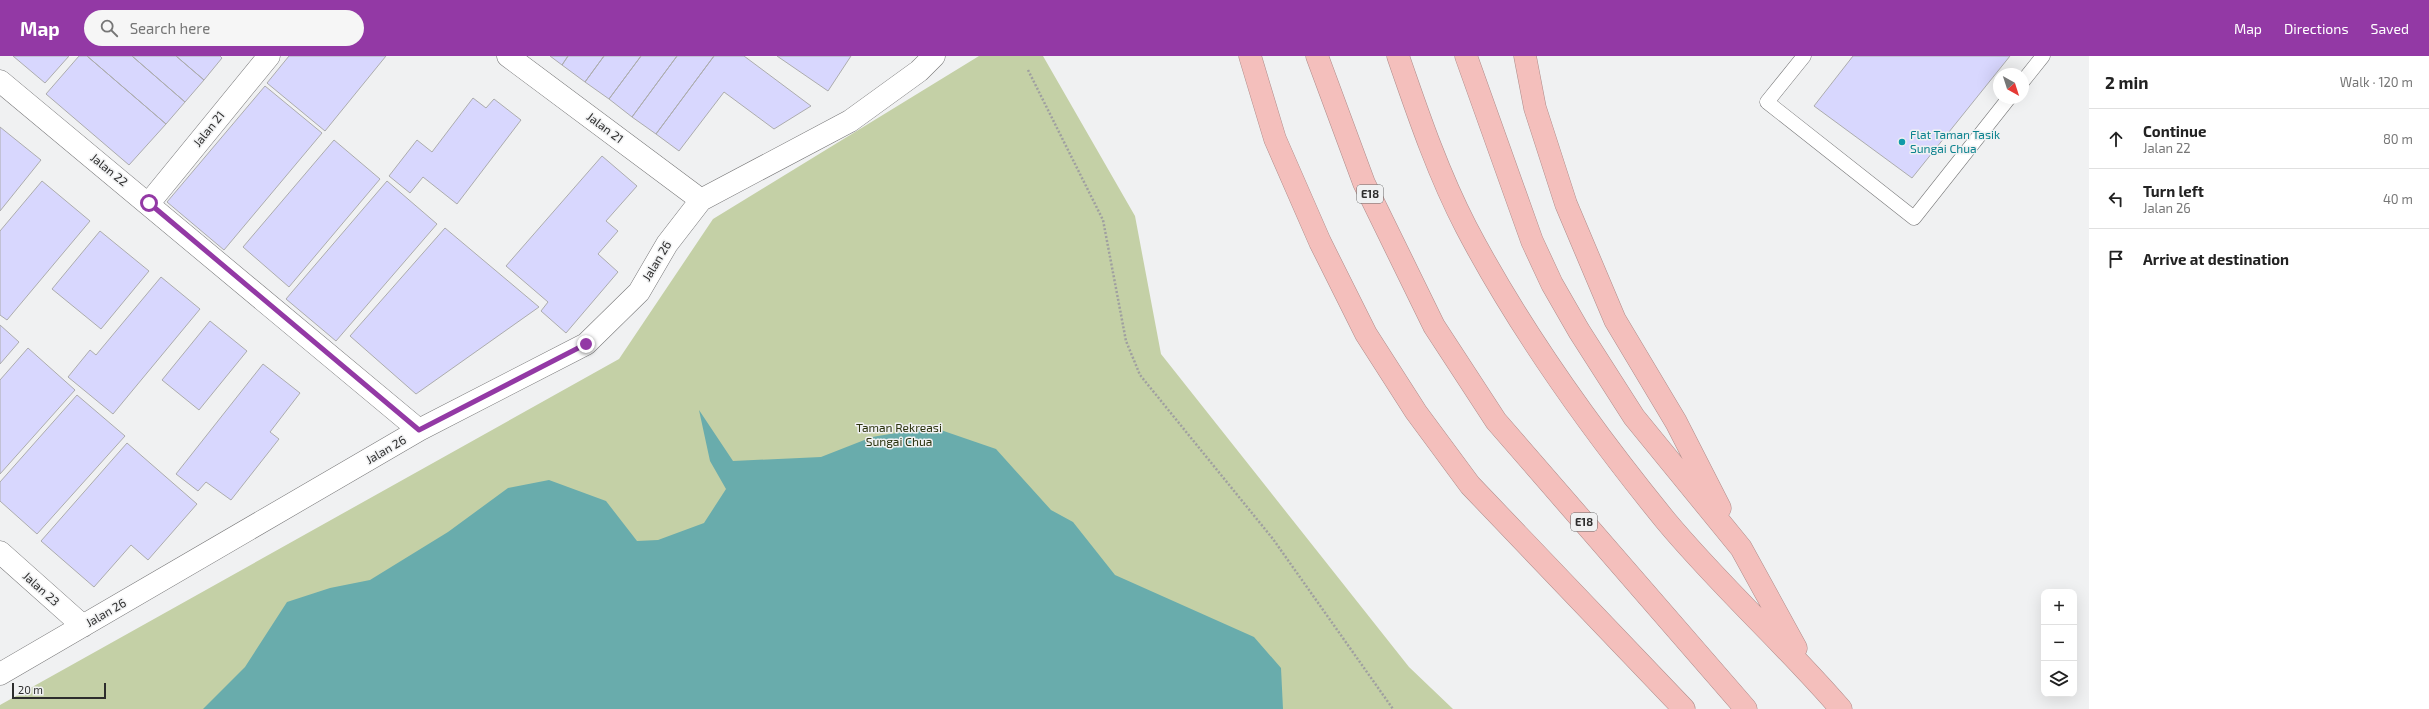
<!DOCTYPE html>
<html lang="en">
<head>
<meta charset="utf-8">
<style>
	body { margin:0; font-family:"Exo 2",sans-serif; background:#f6f6f6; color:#222 }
	.controls { position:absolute; right:12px; bottom:12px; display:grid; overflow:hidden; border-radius:8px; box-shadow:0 4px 16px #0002 }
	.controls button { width:36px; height:36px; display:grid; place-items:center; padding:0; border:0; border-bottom:1px solid #e0e0e0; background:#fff; color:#222; font:20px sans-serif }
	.compass { position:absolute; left:1993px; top:12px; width:36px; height:36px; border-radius:50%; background:#fff; box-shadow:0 4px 16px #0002; rotate:141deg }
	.scale { position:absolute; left:12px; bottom:10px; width:94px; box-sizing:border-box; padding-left:4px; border:2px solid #2d2d2d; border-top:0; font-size:11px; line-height:14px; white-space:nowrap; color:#2d2d2d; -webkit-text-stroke:3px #f0f1f2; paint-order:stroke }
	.stop { position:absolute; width:12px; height:12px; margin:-9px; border:3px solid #9339a5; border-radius:50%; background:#fff }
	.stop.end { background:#9339a5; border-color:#fff; box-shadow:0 1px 4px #0008 }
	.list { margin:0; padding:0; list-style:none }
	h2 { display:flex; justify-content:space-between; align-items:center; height:52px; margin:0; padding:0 16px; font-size:17px }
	h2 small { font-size:13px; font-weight:400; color:#767676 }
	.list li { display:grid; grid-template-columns:26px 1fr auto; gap:12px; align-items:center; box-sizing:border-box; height:60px; padding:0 16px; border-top:1px solid #e0e0e0 }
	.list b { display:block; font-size:15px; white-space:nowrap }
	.list p { margin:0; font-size:13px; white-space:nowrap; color:#767676 }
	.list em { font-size:13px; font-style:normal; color:#767676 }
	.icon { flex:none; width:22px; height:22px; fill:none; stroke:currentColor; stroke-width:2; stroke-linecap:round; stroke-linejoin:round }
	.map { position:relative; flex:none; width:2089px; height:653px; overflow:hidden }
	header { display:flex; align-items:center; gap:24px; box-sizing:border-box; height:56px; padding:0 20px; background:#9339a5; color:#fff }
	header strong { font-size:19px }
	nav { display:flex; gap:22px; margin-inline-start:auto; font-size:14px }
	.search { width:280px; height:36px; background:#f6f6f6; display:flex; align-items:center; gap:10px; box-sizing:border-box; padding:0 14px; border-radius:22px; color:#767676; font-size:15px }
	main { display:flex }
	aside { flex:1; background:#fff }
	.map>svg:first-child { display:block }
	.green { fill:#c4d0a6 }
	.water { fill:#69acac }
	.building { fill:#d8d7fe; stroke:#acacad }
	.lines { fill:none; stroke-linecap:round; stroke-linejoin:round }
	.lane-casing { stroke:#777778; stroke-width:15 }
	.street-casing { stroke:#777778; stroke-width:23 }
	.highway-casing { stroke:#ae8c8a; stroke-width:23 }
	.path { stroke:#9f9fa0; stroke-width:2.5; stroke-dasharray:2 2; stroke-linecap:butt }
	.lane { stroke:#fff; stroke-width:14 }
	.street { stroke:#fff; stroke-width:22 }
	.highway { stroke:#f4bfbc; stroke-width:22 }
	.route { stroke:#9339a5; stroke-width:5 }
	.culture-dot { fill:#0f9aa8; stroke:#f0f1f2; stroke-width:1.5 }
	.labels { text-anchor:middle; stroke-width:3; stroke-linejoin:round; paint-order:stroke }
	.shield { fill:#f0f1f2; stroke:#686868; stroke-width:1 }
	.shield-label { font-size:11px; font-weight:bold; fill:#2d2d2d }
	.street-label { font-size:12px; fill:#2d2d2d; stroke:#f0f1f2 }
	.culture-label { font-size:12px; fill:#0d838f; stroke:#f0f1f2; text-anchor:start }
	.park-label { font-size:12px; fill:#2b330e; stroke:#f0f1f2 }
</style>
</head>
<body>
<header>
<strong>Map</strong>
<div class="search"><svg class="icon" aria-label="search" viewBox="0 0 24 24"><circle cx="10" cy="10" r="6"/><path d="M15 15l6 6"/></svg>Search here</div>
<nav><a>Map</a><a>Directions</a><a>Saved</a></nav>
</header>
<main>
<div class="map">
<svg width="2089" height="653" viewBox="0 0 2089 653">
	<rect width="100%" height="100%" fill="#f0f1f2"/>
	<!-- green -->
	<path class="green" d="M979,0H1043L1135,160L1161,298L1409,611L1453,653H0V649L619,303L713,163Z"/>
	<!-- water -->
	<path class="water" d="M699,354L733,405L821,401L872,381L932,371L996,393L1051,454L1073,466L1115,519L1254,581L1281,612L1283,653H203L245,611L287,546L330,532L370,524L448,476L508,432L549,424L606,445L637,485L658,484L704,467L726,433L710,405Z"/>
	<!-- building -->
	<path class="building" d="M13,0H69L45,27Z
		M79,0H87L166,68L129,109L46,38Z
		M87,0H132L185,46L166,68Z
		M132,0H176L204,24L185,46Z
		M176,0H220L222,2L204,24Z
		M289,0H386L325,75L267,27Z
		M550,0H568L562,9Z
		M568,0H604L585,26L562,9Z
		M604,0H641L609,43L585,26Z
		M641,0H677L632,61L609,43Z
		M677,0H714L656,78L632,61Z
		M714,0H744L811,50L774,73L724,36L679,95L656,78Z
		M777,0H851L828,35Z
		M1853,0H2010L1912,122L1814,50Z
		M265,30L322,77L224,194L167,146Z
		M473,42L486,52L494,43L521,64L457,148L423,121L410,137L389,120L417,84L432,96Z
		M0,71L41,104L0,155Z
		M334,84L380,123L289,231L243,191Z
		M602,100L637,130L606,165L618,175L598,198L618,216L566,277L541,255L548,246L506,210Z
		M42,125L90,165L7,264L0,259V175Z
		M387,125L437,168L336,285L286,243Z
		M445,172L539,251L416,338L350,280Z
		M100,175L149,215L101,273L52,233Z
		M161,221L200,253L113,358L68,321L90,294L96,299Z
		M210,265L247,295L199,354L162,324Z
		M0,269L19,286L0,308Z
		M28,292L75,334L0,418V324Z
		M263,308L300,337L270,376L279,383L231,444L206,426L198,435L176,418Z
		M77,339L125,380L37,478L0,445V426Z
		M127,387L197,448L148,504L131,489L94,531L41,485Z"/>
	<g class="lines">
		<defs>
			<path id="lane" d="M1804,0L1767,46L1914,162L2009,42
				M2023,25L2043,0"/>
			<path id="street" d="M508,0L701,144
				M0,25L419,374
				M149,147L269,0
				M0,496L83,570
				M0,618L419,374L586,288L639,236L667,188L701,144L850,65L919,15L934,0"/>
			<path id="highway" d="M1250,0L1275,83L1320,186L1366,278L1416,356L1470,429L1684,653
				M1317,0L1364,127L1434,270L1496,365L1746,653
				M1398,0C1418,58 1438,117 1466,171C1521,276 1591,373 1666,465C1721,531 1785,588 1841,653
				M1466,0L1532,185L1552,228L1579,275L1634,361L1741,492L1796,592
				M1525,0L1535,52L1566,148L1615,264L1676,366L1720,452"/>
		</defs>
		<!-- lane casing -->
		<use href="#lane" class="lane-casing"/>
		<!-- street casing -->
		<use href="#street" class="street-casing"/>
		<!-- highway casing -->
		<use href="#highway" class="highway-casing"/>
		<!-- path -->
		<path class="path" d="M1028,14L1103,164L1126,285L1140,319L1273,483L1393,653"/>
		<!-- lane -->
		<use href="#lane" class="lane"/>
		<!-- street -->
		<use href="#street" class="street"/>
		<!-- highway -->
		<use href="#highway" class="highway"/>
	</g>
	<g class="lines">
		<!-- route -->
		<path class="route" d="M149,147L419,374L586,288"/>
	</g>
	<!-- markers -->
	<circle class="culture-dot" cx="1902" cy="86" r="4"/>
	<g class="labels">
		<!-- shield labels -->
		<g class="shield">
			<rect x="1357" y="129" width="26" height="18" rx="3"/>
			<rect x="1571" y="457" width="26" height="18" rx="3"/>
		</g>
		<g class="shield-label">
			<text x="1370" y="142">E18</text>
			<text x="1584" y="470">E18</text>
		</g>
		<!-- street labels -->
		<g class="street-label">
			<text transform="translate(605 72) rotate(37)" y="4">Jalan 21</text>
			<text transform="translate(209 73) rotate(-51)" y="4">Jalan 21</text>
			<text transform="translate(109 114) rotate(39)" y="4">Jalan 22</text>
			<text transform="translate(657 205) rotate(-59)" y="4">Jalan 26</text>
			<text transform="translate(386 394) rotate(-30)" y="4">Jalan 26</text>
			<text transform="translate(41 533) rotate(42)" y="4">Jalan 23</text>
			<text transform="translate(106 557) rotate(-30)" y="4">Jalan 26</text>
		</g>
		<!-- culture labels -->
		<g class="culture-label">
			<text x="1910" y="83">Flat Taman Tasik<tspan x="1910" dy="14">Sungai Chua</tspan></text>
		</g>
		<!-- park labels -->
		<g class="park-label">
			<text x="899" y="376">Taman Rekreasi<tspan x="899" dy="14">Sungai Chua</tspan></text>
		</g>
	</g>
</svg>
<div class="controls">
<button>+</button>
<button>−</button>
<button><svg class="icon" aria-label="layers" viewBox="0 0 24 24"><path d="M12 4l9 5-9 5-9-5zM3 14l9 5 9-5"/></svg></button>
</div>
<svg class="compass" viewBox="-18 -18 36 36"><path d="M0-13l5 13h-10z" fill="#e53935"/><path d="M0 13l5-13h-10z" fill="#767676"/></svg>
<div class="scale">20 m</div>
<div class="stop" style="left:149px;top:147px"></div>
<div class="stop end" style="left:586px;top:288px"></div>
</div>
<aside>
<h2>2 min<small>Walk · 120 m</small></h2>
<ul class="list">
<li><svg class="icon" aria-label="ahead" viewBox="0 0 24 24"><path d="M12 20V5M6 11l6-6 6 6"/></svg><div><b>Continue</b><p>Jalan 22</p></div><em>80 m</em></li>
<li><svg class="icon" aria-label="left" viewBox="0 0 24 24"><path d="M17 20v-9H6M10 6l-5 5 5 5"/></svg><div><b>Turn left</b><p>Jalan 26</p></div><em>40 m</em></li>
<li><svg class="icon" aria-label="arrive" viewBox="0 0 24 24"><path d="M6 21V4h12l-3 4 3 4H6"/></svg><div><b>Arrive at destination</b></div></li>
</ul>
</aside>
</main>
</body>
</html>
